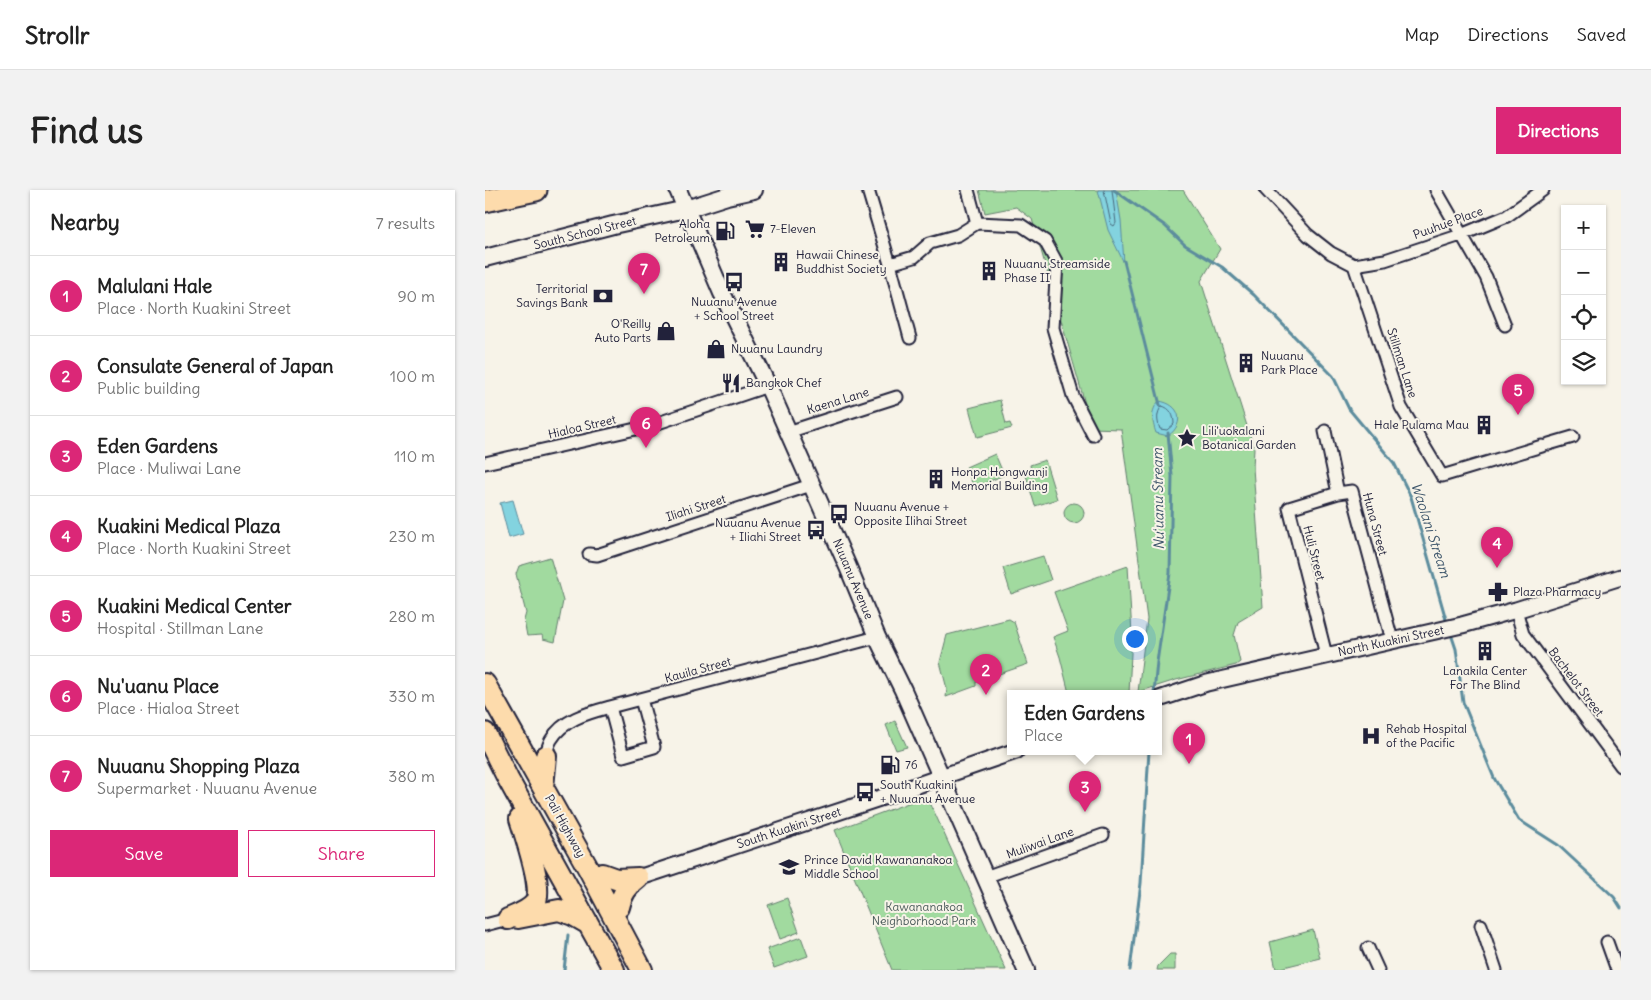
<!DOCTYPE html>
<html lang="en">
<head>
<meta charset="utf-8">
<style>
	body { margin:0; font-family:Delius,sans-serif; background:#f2f2f2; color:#222 }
	.controls { position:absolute; right:15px; top:15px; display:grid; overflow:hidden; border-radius:0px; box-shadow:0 1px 4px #0004 }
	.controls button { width:45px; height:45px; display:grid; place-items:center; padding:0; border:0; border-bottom:1px solid #e0e0e0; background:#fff; color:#222; font:25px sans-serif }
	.you { position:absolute; left:649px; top:448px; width:18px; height:18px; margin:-12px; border:4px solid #fff; border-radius:50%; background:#1a73e8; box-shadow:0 0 0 8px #1a73e833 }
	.badge { display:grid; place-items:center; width:32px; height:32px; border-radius:50%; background:#db2777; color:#fff; font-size:16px; font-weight:700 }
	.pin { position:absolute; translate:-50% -41px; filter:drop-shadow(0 1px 2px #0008) }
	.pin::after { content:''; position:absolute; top:26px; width:18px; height:15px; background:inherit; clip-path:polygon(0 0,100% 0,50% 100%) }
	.popup { position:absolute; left:522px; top:500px; width:155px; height:65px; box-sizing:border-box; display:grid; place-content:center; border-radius:0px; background:#fff; filter:drop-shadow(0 1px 4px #0005); font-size:16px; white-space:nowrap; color:#767676 }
	.popup b { font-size:19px; color:#222 }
	.popup::after { content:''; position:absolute; left:50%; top:100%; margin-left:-10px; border:10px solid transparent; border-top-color:#fff }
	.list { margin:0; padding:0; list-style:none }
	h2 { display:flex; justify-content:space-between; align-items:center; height:65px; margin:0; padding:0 20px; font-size:21px }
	h2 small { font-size:16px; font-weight:400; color:#767676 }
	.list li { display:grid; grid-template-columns:32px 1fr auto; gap:15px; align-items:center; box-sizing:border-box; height:80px; padding:0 20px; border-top:1px solid #e0e0e0 }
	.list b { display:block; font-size:19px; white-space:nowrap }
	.list p { margin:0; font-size:16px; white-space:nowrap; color:#767676 }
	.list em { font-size:16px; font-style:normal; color:#767676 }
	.actions { display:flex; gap:10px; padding:15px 20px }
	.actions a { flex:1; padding:11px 0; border:1px solid #db2777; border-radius:0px; text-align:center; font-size:18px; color:#db2777 }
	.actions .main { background:#db2777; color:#fff }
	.icon { flex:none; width:28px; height:28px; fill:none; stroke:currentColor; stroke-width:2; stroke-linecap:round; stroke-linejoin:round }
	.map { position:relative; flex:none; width:1136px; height:780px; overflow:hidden; border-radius:0px }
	header { display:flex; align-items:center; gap:30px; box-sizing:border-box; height:70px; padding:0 25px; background:#fff; border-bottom:1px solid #e0e0e0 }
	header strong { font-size:24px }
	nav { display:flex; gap:28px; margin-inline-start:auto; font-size:18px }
	.intro { display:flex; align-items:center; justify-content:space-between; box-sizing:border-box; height:120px; padding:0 30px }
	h1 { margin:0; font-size:35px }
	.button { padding:12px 22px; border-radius:0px; background:#db2777; color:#fff; font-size:18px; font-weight:700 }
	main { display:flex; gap:30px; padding:0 30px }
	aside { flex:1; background:#fff; border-radius:0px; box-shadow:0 1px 4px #0004 }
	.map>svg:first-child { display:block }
	.green { fill:#a1da9f; stroke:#627e6d }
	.water { fill:#83d3df; stroke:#5c8c9d }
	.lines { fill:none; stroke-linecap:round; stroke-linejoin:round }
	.shore { stroke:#49697d; stroke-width:1 }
	.stream { stroke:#5c8c9d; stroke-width:3 }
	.minor-casing { stroke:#22223b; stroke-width:15 }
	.tertiary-casing { stroke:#22223b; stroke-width:19 }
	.secondary-casing { stroke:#22223b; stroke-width:20 }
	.trunk-casing { stroke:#22223b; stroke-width:24 }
	.motorway-casing { stroke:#22223b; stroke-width:25 }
	.minor { stroke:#f7f3e8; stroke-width:11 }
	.tertiary { stroke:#f7f3e8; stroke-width:15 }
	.secondary { stroke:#f7f3e8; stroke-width:16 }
	.trunk { stroke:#fddbac; stroke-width:20 }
	.motorway { stroke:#fddbac; stroke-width:21 }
	.labels { text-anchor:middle; stroke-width:4; stroke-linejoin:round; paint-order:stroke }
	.street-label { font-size:12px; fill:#22223b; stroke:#f7f3e8 }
	.poi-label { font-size:12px; fill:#22223b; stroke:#f7f3e8; text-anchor:start }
	.park-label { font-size:12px; fill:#485959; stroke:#f7f3e8 }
	.water-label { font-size:14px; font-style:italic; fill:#3f576c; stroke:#f7f3e8 }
</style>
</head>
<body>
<header>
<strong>Strollr</strong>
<nav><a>Map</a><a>Directions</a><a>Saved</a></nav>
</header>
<div class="intro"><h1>Find us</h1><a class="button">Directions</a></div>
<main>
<aside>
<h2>Nearby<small>7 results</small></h2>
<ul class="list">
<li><span class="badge">1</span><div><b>Malulani Hale</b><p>Place · North Kuakini Street</p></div><em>90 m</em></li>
<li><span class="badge">2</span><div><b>Consulate General of Japan</b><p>Public building</p></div><em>100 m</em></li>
<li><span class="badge">3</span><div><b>Eden Gardens</b><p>Place · Muliwai Lane</p></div><em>110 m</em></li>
<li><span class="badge">4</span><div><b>Kuakini Medical Plaza</b><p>Place · North Kuakini Street</p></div><em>230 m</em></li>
<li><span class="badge">5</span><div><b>Kuakini Medical Center</b><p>Hospital · Stillman Lane</p></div><em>280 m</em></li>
<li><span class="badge">6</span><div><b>Nu'uanu Place</b><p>Place · Hialoa Street</p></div><em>330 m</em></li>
<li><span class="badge">7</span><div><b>Nuuanu Shopping Plaza</b><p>Supermarket · Nuuanu Avenue</p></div><em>380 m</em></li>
</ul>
<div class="actions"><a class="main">Save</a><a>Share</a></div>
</aside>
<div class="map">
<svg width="1136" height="780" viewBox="0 0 1136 780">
	<rect width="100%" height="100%" fill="#f7f3e8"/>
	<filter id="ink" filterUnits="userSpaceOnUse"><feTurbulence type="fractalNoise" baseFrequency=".02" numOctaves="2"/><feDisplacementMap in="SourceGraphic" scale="10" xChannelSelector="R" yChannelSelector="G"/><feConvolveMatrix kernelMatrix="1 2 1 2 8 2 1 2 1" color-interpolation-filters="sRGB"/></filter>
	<g filter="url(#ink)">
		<!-- green -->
		<path class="green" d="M494,0H698L735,59L716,91L769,258L768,278L778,417L753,432L749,445L755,472L751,475L691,490L653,502L662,429L636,239L607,238L547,29L531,17L500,23Z
			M515,210L521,234L525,233L527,238L492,247L484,218Z
			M510,264L519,285L489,298L481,277Z
			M560,270L572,309L550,316L540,282L546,280L545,275Z
			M579 323a10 10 0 1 1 20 0a10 10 0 1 1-20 0Z
			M558,366L566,390L526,404L518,378Z
			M65,367L78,411L70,452L58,449L57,445L42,446L39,430L41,423L31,384L34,376Z
			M643,376L647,444L644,503H584L575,467L568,447L583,441L569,402Z
			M524,429L529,432L543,474L491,492V496L461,507L462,499L455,472L462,445Z
			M410,531L422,557L411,560L401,535Z
			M442,606L521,780H407L350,640Z
			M302,708L314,742L295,749L283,715Z
			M828,740L835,768L791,779L785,752Z
			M316,747L323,766L289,778L282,759Z
			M685,764H690V780H672L673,776Z"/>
		<!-- water -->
		<path class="water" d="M613,0H631L636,30L639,73L623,40Z
			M674,211C695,214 701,233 683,246L671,243C667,231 665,221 674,211Z
			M28,310L38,344L24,348L15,313Z"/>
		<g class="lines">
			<!-- shore -->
			<path class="shore" d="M619,0L626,34L629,36L631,33L627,0
				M677,216C686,218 689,226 689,234L682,240L675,239C672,231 671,223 677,216Z"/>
			<!-- stream -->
			<path class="stream" d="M629,0L679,35L700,55L737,77L769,105L848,186L864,219L909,273L926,307L962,433
				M639,71L675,215
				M965,441L971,459L978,512L1009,588L1034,630L1073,655L1129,707L1136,718
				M669,503L672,472L685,383L687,286L683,243
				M79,780L83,745
				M645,780L656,693L664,561"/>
			<defs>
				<path id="minor" d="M383,0L405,74L425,148
					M483,0L492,33L536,35L560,51L572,73L568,138L588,206L608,245
					M781,0L823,45L846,63L869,75L916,217L957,286L1057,256
					M951,0L1001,87L1020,135
					M405,74L429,67L445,53L473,45L492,33
					M869,75L900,70L976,45L1022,26L1058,0
					M840,241L853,303
					M303,242L412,207
					M1064,254L1088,247
					M0,273L164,236L283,196
					M104,364L112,365L326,295
					M1031,420L1038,444L1136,576
					M841,465L804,318L853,303L867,301L907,450
					M125,517L138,566L169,557L156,509
					M61,566C62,561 63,555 66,550C78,529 103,523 125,517L392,447
					M500,687L618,645
					M0,735L23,729
					M996,735L1011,780
					M1122,752L1132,780
					M883,758L893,780"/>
				<path id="tertiary" d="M674,509L722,493L977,435L1031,420L1136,387
					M153,688L401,606L531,561"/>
				<path id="secondary" d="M193,0L237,103L283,196L363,377L392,447L418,500L541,780
					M0,68L128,35L201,19L242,6L269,0"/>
				<path id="trunk" d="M0,494L103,678L157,780
					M0,543L23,589L129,780
					M58,597L61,566
					M117,684L131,689L153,688
					M134,717C137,704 142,696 153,688
					M33,728L74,720L88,725L102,733
					M23,729C32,725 44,721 50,713C59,700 40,645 35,629"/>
				<path id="motorway" d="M0,11L51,0"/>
			</defs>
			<!-- minor casing -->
			<use href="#minor" class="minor-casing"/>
			<!-- tertiary casing -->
			<use href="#tertiary" class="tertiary-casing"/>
			<!-- secondary casing -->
			<use href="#secondary" class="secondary-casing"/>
			<!-- trunk casing -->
			<use href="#trunk" class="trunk-casing"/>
			<!-- motorway casing -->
			<use href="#motorway" class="motorway-casing"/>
			<!-- minor -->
			<use href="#minor" class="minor"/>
			<!-- tertiary -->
			<use href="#tertiary" class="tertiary"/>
			<!-- secondary -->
			<use href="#secondary" class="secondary"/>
			<!-- trunk -->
			<use href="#trunk" class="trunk"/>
			<!-- motorway -->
			<use href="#motorway" class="motorway"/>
		</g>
	</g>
	<!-- icons -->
	<defs>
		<symbol id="supermarket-bare" viewBox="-9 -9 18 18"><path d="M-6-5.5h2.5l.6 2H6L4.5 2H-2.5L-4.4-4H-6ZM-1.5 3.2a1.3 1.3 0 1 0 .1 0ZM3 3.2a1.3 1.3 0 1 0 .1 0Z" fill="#22223b" stroke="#f7f3e8" stroke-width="2.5" paint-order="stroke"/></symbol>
		<symbol id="fuel-bare" viewBox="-9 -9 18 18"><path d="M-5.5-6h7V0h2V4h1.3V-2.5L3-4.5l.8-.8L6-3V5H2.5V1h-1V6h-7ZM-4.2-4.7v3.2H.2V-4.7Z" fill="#22223b" stroke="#f7f3e8" stroke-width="2.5" paint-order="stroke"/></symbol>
		<symbol id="building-bare" viewBox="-9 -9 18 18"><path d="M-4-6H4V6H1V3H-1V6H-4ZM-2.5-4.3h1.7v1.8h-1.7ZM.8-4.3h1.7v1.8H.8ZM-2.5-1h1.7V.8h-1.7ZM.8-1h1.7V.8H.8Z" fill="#22223b" stroke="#f7f3e8" stroke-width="2.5" paint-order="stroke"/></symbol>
		<symbol id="bus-bare" viewBox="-9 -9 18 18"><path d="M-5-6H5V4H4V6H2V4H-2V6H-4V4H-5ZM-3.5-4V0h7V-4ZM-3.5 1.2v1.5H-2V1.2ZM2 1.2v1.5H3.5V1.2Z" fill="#22223b" stroke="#f7f3e8" stroke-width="2.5" paint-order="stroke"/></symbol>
		<symbol id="bank-bare" viewBox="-9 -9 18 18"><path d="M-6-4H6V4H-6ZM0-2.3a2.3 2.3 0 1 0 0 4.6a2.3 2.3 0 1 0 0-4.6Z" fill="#22223b" stroke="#f7f3e8" stroke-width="2.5" paint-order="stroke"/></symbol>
		<symbol id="shop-bare" viewBox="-9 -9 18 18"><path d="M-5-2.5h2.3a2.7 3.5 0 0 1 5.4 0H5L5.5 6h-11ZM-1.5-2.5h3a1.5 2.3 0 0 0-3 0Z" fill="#22223b" stroke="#f7f3e8" stroke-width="2.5" paint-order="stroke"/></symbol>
		<symbol id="restaurant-bare" viewBox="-9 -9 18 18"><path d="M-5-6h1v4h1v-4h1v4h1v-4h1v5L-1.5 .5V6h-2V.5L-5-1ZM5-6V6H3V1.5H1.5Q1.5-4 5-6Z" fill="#22223b" stroke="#f7f3e8" stroke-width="2.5" paint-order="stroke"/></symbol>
		<symbol id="sight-bare" viewBox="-9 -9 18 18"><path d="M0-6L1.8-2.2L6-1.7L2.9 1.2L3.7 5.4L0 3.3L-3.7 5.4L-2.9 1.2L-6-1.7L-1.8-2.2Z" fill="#22223b" stroke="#f7f3e8" stroke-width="2.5" paint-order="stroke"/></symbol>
		<symbol id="pharmacy-bare" viewBox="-9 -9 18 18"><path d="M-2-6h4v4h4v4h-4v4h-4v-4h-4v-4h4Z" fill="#22223b" stroke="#f7f3e8" stroke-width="2.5" paint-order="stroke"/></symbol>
		<symbol id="hospital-bare" viewBox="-9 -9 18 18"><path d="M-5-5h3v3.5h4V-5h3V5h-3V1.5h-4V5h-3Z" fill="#22223b" stroke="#f7f3e8" stroke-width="2.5" paint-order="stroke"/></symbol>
		<symbol id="school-bare" viewBox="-9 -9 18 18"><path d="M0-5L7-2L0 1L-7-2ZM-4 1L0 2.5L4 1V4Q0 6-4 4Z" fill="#22223b" stroke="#f7f3e8" stroke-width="2.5" paint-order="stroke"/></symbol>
	</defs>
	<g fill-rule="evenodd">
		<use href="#supermarket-bare" x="256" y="25" width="28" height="28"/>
		<use href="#fuel-bare" x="226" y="27" width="28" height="28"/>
		<use href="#building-bare" x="282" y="58" width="28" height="28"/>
		<use href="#building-bare" x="490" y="67" width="28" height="28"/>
		<use href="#bus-bare" x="235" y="78" width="28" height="28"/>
		<use href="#bank-bare" x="104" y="92" width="28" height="28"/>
		<use href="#shop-bare" x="167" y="127" width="28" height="28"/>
		<use href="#shop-bare" x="217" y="145" width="28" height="28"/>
		<use href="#building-bare" x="747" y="159" width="28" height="28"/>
		<use href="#restaurant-bare" x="232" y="179" width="28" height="28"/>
		<use href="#building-bare" x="985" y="221" width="28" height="28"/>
		<use href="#sight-bare" x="688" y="234" width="28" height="28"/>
		<use href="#building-bare" x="437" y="275" width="28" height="28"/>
		<use href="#bus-bare" x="340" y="310" width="28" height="28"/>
		<use href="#bus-bare" x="317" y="326" width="28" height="28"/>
		<use href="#pharmacy-bare" x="999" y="388" width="28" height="28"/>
		<use href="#building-bare" x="986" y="447" width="28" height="28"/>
		<use href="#hospital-bare" x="872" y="532" width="28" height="28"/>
		<use href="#fuel-bare" x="391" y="561" width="28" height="28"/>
		<use href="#bus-bare" x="366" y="588" width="28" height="28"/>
		<use href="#school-bare" x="290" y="663" width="28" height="28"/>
	</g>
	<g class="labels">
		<!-- street labels -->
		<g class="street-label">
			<text transform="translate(963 33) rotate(-20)" y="4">Puuhue Place</text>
			<text transform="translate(100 43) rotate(-14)" y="4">South School Street</text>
			<text transform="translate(917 173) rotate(72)" y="4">Stillman Lane</text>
			<text transform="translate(353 211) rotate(-17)" y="4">Kaena Lane</text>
			<text transform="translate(97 237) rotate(-13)" y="4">Hialoa Street</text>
			<text transform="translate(211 318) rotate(-18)" y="4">Iliahi Street</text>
			<text transform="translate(890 334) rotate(75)" y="4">Huna Street</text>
			<text transform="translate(829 363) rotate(76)" y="4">Huli Street</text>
			<text transform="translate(368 389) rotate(67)" y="4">Nuuanu Avenue</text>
			<text transform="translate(906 451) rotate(-12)" y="4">North Kuakini Street</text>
			<text transform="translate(213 480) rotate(-15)" y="4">Kauila Street</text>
			<text transform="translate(1091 492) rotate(53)" y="4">Bachelot Street</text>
			<text transform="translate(80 636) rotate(61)" y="4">Pali Highway</text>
			<text transform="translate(304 638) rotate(-18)" y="4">South Kuakini Street</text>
			<text transform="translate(555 653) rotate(-20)" y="4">Muliwai Lane</text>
		</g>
		<!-- poi labels -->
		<g class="poi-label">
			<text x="225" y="38" text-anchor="end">Aloha<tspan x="225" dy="14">Petroleum</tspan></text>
			<text x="285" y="43">7-Eleven</text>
			<text x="311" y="69">Hawaii Chinese<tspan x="311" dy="14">Buddhist Society</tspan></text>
			<text x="519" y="78">Nuuanu Streamside<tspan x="519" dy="14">Phase II</tspan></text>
			<text x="103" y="103" text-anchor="end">Territorial<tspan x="103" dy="14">Savings Bank</tspan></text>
			<text x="249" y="116" text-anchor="middle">Nuuanu Avenue<tspan x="249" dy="14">+ School Street</tspan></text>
			<text x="166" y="138" text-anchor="end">O'Reilly<tspan x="166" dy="14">Auto Parts</tspan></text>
			<text x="246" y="163">Nuuanu Laundry</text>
			<text x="776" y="170">Nuuanu<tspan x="776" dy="14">Park Place</tspan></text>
			<text x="261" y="197">Bangkok Chef</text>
			<text x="984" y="239" text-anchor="end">Hale Pulama Mau</text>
			<text x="717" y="245">Lili'uokalani<tspan x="717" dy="14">Botanical Garden</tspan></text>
			<text x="466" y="286">Honpa Hongwanji<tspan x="466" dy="14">Memorial Building</tspan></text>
			<text x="369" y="321">Nuuanu Avenue +<tspan x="369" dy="14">Opposite Ilihai Street</tspan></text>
			<text x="316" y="337" text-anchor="end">Nuuanu Avenue<tspan x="316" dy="14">+ Iliahi Street</tspan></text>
			<text x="1028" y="406">Plaza Pharmacy</text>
			<text x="1000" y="485" text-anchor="middle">Lanakila Center<tspan x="1000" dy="14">For The Blind</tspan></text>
			<text x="901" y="543">Rehab Hospital<tspan x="901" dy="14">of the Pacific</tspan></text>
			<text x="420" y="579">76</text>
			<text x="395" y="599">South Kuakini<tspan x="395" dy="14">+ Nuuanu Avenue</tspan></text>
			<text x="319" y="674">Prince David Kawananakoa<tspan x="319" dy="14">Middle School</tspan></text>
		</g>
		<!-- park labels -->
		<g class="park-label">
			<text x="439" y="721">Kawananakoa<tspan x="439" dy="14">Neighborhood Park</tspan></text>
		</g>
		<!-- water labels -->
		<g class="water-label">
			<text transform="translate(673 309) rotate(-91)" y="5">Nuʻuanu Stream</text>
			<text transform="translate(946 340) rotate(72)" y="5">Waolani Stream</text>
		</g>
	</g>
</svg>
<div class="controls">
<button>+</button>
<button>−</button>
<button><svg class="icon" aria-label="locate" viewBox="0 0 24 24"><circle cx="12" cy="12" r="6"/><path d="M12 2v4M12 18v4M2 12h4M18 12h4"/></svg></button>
<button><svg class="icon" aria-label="layers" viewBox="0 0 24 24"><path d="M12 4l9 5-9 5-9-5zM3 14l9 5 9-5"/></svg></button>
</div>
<div class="you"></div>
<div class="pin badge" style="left:704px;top:574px">1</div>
<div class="pin badge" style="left:501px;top:505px">2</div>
<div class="pin badge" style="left:600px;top:622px">3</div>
<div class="popup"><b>Eden Gardens</b>Place</div>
<div class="pin badge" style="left:1012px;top:378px">4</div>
<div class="pin badge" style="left:1033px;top:225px">5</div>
<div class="pin badge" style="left:161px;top:258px">6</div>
<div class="pin badge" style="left:159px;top:104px">7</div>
</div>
</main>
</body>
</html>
